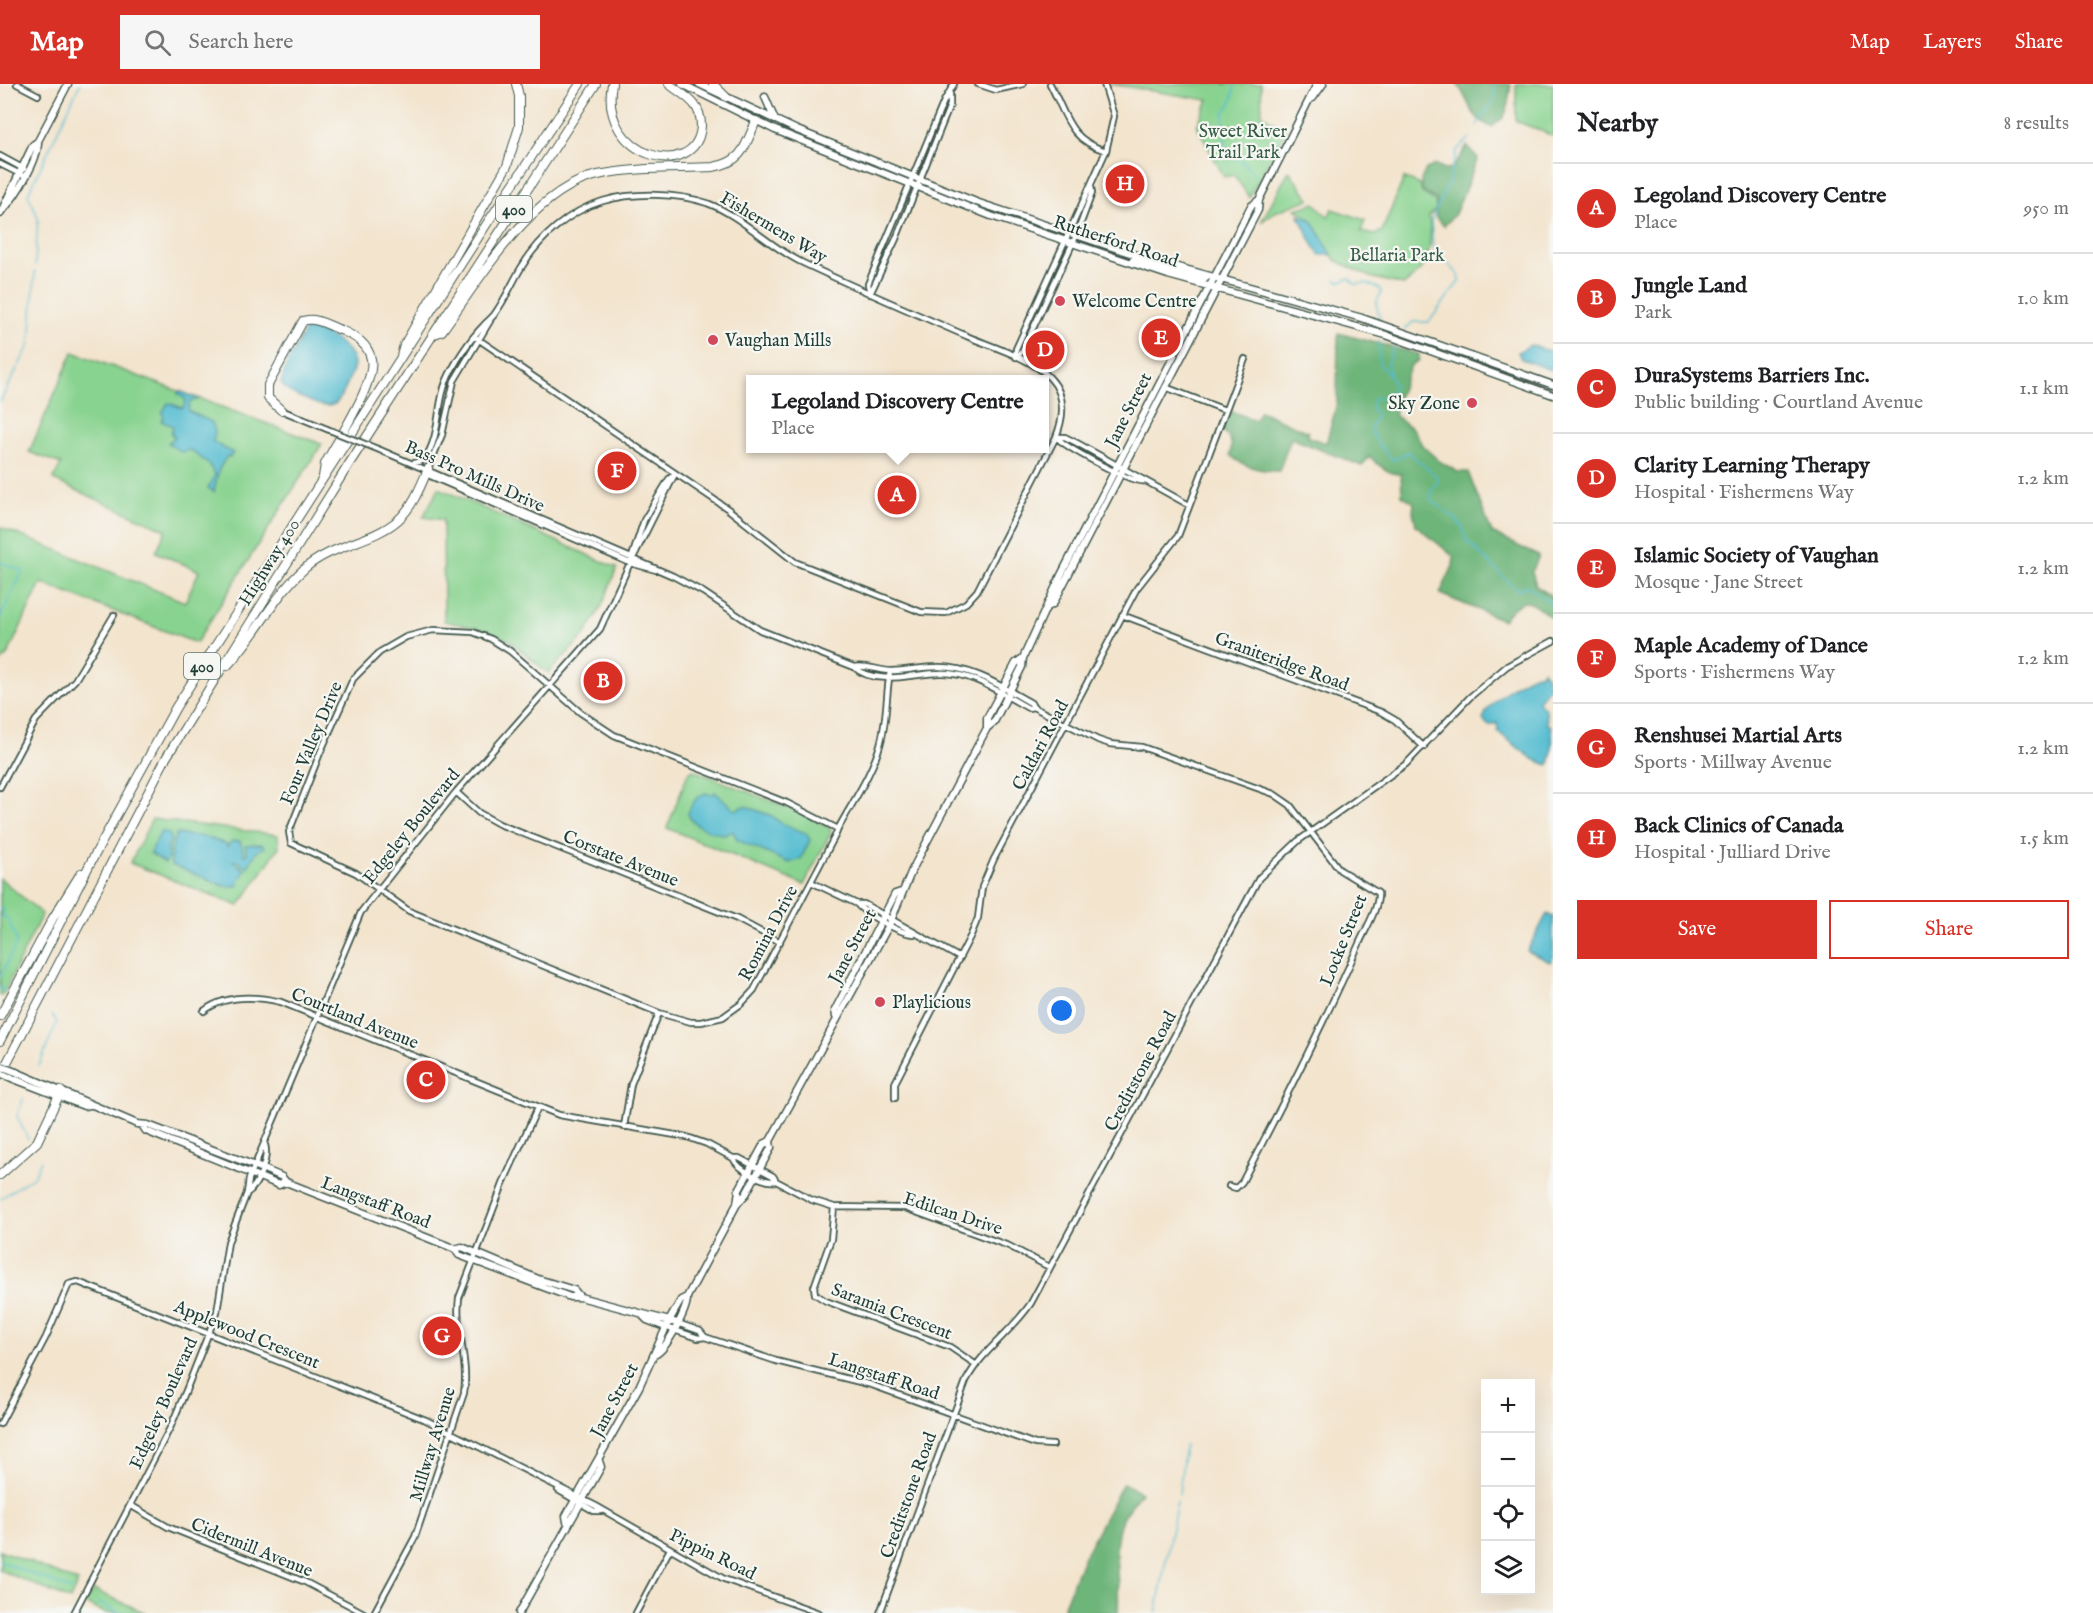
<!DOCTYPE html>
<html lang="en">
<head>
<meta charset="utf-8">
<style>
	body { margin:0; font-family:"IM FELL English",serif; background:#f6f6f6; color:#202124 }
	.controls { position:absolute; right:18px; bottom:18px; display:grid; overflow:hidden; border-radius:0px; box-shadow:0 6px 24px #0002 }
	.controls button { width:54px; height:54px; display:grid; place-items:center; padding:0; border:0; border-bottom:2px solid #e0e0e0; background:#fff; color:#202124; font:30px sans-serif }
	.you { position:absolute; left:1062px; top:927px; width:21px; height:21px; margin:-15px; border:4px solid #fff; border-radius:50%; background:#1a73e8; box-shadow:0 0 0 9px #1a73e833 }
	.badge { display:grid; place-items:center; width:39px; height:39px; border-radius:50%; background:#d93025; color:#fff; font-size:20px; font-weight:700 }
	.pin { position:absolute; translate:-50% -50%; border:3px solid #fff; box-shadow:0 2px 6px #0006 }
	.popup { position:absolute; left:746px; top:291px; width:303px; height:78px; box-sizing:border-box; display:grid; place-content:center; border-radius:0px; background:#fff; filter:drop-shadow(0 2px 4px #0005); font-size:20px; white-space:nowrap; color:#757577 }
	.popup b { font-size:22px; color:#202124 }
	.popup::after { content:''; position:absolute; left:50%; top:100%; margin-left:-12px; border:12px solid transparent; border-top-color:#fff }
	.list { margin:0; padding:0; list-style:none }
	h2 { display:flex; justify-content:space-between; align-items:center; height:78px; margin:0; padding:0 24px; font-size:26px }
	h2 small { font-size:20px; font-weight:400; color:#757577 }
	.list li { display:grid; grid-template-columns:39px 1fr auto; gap:18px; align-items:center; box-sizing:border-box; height:90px; padding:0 24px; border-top:2px solid #e0e0e0 }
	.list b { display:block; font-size:22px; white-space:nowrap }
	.list p { margin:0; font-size:20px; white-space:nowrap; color:#757577 }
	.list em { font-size:20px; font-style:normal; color:#757577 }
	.actions { display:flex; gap:12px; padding:18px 24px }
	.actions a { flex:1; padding:14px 0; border:2px solid #d93025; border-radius:0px; text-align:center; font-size:21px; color:#d93025 }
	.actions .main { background:#d93025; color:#fff }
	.icon { flex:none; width:33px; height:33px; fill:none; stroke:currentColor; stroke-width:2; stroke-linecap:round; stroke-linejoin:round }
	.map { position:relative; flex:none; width:1553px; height:1529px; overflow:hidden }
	header { display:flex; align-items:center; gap:36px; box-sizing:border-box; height:84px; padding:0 30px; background:#d93025; color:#fff }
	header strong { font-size:28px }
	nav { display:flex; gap:33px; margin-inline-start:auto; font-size:21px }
	.search { width:420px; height:54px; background:#f6f6f6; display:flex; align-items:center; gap:15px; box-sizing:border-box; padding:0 21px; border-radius:0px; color:#757577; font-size:22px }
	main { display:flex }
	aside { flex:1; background:#fff }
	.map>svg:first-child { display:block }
	.green { fill:#89d390; stroke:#548862; stroke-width:1.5 }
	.forest { fill:#6eb57a; stroke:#467957; stroke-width:1.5 }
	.water { fill:#53bcd0; stroke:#397c82; stroke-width:1.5 }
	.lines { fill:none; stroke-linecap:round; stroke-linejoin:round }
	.stream { stroke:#53bcd0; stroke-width:1.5 }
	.minor-casing { stroke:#3f564b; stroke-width:8 }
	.major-casing { stroke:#3f564b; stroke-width:9 }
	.highway-casing { stroke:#3f564b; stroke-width:10 }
	.minor { stroke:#fff; stroke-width:4.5 }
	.major { stroke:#fff; stroke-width:6 }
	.highway { stroke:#fff; stroke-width:8 }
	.minor-bridge-casing { stroke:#3f564b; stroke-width:8; stroke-linecap:butt }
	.major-bridge-casing { stroke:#3f564b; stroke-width:9; stroke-linecap:butt }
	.minor-bridge { stroke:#fff; stroke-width:4.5 }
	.major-bridge { stroke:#fff; stroke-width:6 }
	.poi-dot { fill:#d1495b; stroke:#f6f6f2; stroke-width:2 }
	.labels { text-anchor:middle; stroke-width:4.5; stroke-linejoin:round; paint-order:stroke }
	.shield { fill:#f6f6f2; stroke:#60746d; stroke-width:1.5 }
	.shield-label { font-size:16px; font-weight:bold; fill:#1f3d34 }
	.park-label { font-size:18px; fill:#345b46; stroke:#f6f6f2 }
	.street-label { font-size:18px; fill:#1f3d34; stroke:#f6f6f2 }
	.poi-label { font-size:18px; fill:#1f3d34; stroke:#f6f6f2; text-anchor:start }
</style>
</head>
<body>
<header>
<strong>Map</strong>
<div class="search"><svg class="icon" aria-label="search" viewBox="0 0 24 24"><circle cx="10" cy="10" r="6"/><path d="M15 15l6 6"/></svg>Search here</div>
<nav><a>Map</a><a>Layers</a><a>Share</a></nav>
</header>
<main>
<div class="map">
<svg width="1553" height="1529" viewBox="0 0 1553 1529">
	<rect width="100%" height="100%" fill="#f6f6f2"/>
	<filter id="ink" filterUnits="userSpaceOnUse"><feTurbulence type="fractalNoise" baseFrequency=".0167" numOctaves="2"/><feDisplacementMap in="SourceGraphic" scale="12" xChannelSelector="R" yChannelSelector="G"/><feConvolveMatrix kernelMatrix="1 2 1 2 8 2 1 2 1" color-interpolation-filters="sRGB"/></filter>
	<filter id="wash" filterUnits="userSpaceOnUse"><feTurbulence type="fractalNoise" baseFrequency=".008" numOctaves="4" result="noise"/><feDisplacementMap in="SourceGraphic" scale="24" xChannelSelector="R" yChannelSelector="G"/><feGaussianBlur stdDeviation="1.35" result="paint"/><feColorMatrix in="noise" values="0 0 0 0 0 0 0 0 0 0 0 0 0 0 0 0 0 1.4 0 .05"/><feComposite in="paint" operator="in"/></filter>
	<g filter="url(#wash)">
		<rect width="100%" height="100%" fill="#f3e4cd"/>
		<!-- green -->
		<path class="green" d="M1110,0H1261L1262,30L1286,47L1249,113L1234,91L1224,93L1197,42L1208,16Z
			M1516,0H1553V52L1516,37Z
			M1289,87L1310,115L1275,128L1261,138Z
			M1404,94L1420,101L1422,109L1435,117L1436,125L1429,133C1434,161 1428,186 1403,201L1370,193L1335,176L1312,136L1296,125L1315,119L1328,133L1332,125L1365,136L1361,148L1375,151L1382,147Z
			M73,268L322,360L196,559L41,499L8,570L0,579V443L185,518L199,487L156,468L166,446L53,396L61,380L29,368Z
			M439,404L617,484L602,522L584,552L548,589L509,556L481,545L444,537L443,436L423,433Z
			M693,686L796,727L829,743L831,748L804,801L667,744L688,689Z
			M152,735L278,751L279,763L239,822L130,779Z
			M0,794L42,830L3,911L0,912Z
			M0,1466L78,1498L70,1516L0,1486Z
			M94,1506L146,1529H105L84,1519Z"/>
		<!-- forest -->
		<path class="forest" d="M1457,0H1511L1507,25L1504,33L1492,43C1469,35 1470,16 1457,0Z
			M1467,62L1478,74L1455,130L1444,142L1436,134L1437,116L1423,108L1421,96L1426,85L1436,81L1445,85L1453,84Z
			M1338,249L1419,270V276L1411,281L1397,316L1394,331L1414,346L1422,361L1439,377L1458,388H1468L1492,449L1539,472L1532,487L1536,502L1553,513V535C1530,517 1524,508 1503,536L1440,510L1453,482L1454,473L1416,441L1413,428L1414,419L1402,411L1401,390C1388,391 1378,380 1369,372L1362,382L1291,354L1279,387C1262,387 1243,383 1230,371C1233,359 1231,354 1221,346L1230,327L1255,336L1260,327L1308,348V353L1326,359L1337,320Z
			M1123,1399L1141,1408C1135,1417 1127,1426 1122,1435C1110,1464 1121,1499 1118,1529H1061L1083,1474Z"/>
		<!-- water -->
		<path class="water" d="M1299,131L1312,136L1332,171H1320C1317,170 1300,135 1299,131Z
			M306,245C321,244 351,262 354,278C355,284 351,290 349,295C340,321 333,329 307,316C296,311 288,310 281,299L287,279Z
			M1530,261L1553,268V284L1550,286L1521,275L1518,268Z
			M179,307L199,315L190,318L188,327L212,338L215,348L213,358L233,369L230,373L227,372L219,385L214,408L208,404L215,391L209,380L190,366L181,368L168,359L175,353L171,350L173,342L161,337L164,333L162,329L168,319L183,324L186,316L178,310Z
			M1543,586L1548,595L1549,604L1538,617L1546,625L1547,640L1551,642C1553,653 1553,672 1548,681L1533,675L1498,648L1497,639L1489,642L1483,636C1486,619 1524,592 1541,589Z
			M715,708L735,726L745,722L772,732L782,740L806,749L810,756L801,775L789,779L737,756L733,747L725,751C711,747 692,744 688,729C692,719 696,713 706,709L712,711Z
			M161,747L169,749L171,757L168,762V775L165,779L150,769Z
			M176,750L205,753L227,760V763L232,757H240L244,771L247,770L245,761L262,760L265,763L257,767L247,784L237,777H233L245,786L237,802H225L171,781V765Z
			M1547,830L1553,833V872L1550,878L1527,867Z"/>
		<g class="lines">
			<!-- stream -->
			<path class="stream" d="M1235,0L1232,17L1224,30L1226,71L1230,74H1239L1255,91
				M1477,41L1494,16V0
				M35,181L38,134L28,110L80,0
				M1335,195L1340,198L1349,194L1355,200L1366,199L1380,205L1381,209L1376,219L1380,236
				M1405,245L1413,238H1429L1460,196L1459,191L1433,164L1431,137L1448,100L1457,66L1470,54
				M1379,256V280L1391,292
				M1395,261L1387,279L1394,303L1387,315L1375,313L1371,324L1377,330L1371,343L1372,351C1380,359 1384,370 1394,376L1408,368L1437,393L1438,398L1431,406V416L1456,435L1464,446L1466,456L1514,503L1519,506L1527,501L1553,521
				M0,318L30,260L35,187
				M0,478L23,487L0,534
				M0,825L4,826L2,832L8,835L17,858L0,893
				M0,903L5,908
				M39,982L57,938L52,931
				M23,1015L17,1032L28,1055
				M0,1115L34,1092L41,1076
				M1179,1410L1185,1360
				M0,1477L71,1506
				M98,1519L120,1529
				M1156,1529L1177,1417"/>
		</g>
	</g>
	<g filter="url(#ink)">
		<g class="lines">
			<defs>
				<path id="minor" d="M17,0L38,11
					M978,0L996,6L1023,0
					M1050,0C1067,32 1068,55 1106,67
					M0,72L24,85
					M0,80L22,91
					M870,210L868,200L944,17L954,0
					M870,210L896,155L950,21V10
					M1016,273V265L1106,67L1114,32L1104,0
					M1016,273L1022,268L1076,152L1092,109L1091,102
					M1165,303L1225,326
					M281,326L327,345
					M1056,353H1065L1077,359L1189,421
					M1056,353C1067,364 1132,400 1145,397
					M380,366L673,492L703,508L760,546L854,583C876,603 914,589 940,589C973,588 1000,609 1028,624L1033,623
					M414,379L424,376C441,352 436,323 446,298C454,279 470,255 484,241C488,236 493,234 496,228C506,214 512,199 521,184C539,154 569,127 603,117C634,108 677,109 707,119C742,132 769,163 803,179C858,205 914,229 969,253C993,263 1033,275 1050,294C1066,311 1064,333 1056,353L977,507L966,519L946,529L921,528L795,478L728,425L475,253
					M428,385L442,351L454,297L490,237
					M426,390L630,479L656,486
					M634,472L674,392
					M1122,531L1381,628L1395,636L1424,663
					M854,583C866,580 878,587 891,587C906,587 922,583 937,583C972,582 1002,603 1031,619L1033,623L1098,656L1110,660L1142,663L1274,710L1290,721L1340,786L1378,809C1379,824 1365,846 1359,860C1323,941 1283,1020 1242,1098L1236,1104L1229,1102
					M0,703L36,636L75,596L114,531
					M456,708L479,729L499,740L737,835L780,858
					M838,745L787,719L614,651L581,629L510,567L491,555L473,548L433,546L406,553L380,568L353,595L320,669L289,748L291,759L356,789L409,827L659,929L691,938H701L723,933L741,920L754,906L836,750L838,745C852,719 872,690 880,661C887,638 886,611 890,587
					M811,798L857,820H864L960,874
					M857,820C865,830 901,850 914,850
					M204,927C225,911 255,912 281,918L559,1031L687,1053L707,1060L733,1074H739L773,1092L776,1097L812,1116L834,1123L905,1124L1009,1162L1049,1183
					M895,1014V999L971,851L978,834L982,803L994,775L1137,504L1178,452L1245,275
					M624,1043L631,1000L659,929
					M733,1074C738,1086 764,1099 776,1097
					M247,1109C258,1102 269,1074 265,1061
					M834,1123L831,1155L814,1203L815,1210L826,1217L950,1263L975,1280
					M677,1239L700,1247L705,1253
					M665,1243L698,1254L705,1253L776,1277L872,1301L1035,1360L1053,1361
					M0,1340L46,1253L69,1200L78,1198L426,1336L596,1422L724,1495L819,1529
					M558,1406L594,1427H601
					M130,1421L168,1443L305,1498L364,1529
					M74,1529L171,1342L187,1304L217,1228L228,1158L247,1109L249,1095L361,828L456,708L600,545L630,479L644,436L669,395L675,390
					M374,1529L415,1453L464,1309C469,1277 455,1246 459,1214L505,1095L538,1023
					M636,1529L670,1465
					M880,1529L966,1297C982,1266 1012,1248 1031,1219L1259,794L1298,757L1406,680L1470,613L1507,582L1553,557"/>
				<path id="major" d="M682,0L775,46L991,132L1168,191L1386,251L1553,311
					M699,0L797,46L976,118L1145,174L1362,234L1553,301
					M765,13L775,36
					M1313,14L1323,0
					M4,125C16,111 39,76 38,57
					M0,130L33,61L38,57L68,0
					M1133,176L1205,195
					M1048,523L1053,520L1258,126L1259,116L1317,0
					M987,644V634L1016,579L1023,574L1061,491L1251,122L1259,116
					M836,933L835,926L895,810L901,808
					M16,988L137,1040L148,1041L266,1086L282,1093L286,1098L448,1162L455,1165L462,1163L538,1195L574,1206L580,1213
					M14,995L84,1022L90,1021
					M142,1041L146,1047L279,1101L286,1098
					M737,1120L739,1106L764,1060L770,1057L889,841L912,786L987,644L994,638L1022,583L1023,574
					M455,1165L459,1171L570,1213H580L677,1239
					M643,1232L647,1236L665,1243
					M656,1270C667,1264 688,1225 687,1213
					M567,1438L566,1432L639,1303L669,1237L681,1216L687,1213L737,1120L746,1110L771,1064L770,1057
					M519,1529L601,1383L599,1377"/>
				<path id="highway" d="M612,0C598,74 697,99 701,42C701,34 699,26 694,20C687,12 678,7 669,0
					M713,0L726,13
					M432,251L442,247C480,195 532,105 598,91C635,83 676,85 713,83C743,78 745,62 756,37
					M401,272L404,261L507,82L519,43V12L516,0
					M281,326L268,314V301L303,237C316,232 331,243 343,247C356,253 368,260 371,275C376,299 337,357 325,380L323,393
					M227,582C256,552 273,513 304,485C332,460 373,458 398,436C412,424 421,402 428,385
					M0,932L53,834L81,789
					M0,957L92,776L176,623L488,138L580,0
					M0,992L166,674L349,380L596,0
					M0,1091L37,1058L61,1007"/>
			</defs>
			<!-- minor casing -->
			<use href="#minor" class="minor-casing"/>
			<!-- major casing -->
			<use href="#major" class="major-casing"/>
			<!-- highway casing -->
			<use href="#highway" class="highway-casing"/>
			<!-- minor -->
			<use href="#minor" class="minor"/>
			<!-- major -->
			<use href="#major" class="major"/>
			<!-- highway -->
			<use href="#highway" class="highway"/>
			<defs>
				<path id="minor-bridge" d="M327,345L380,366"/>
				<path id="major-bridge" d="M0,982L16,988
					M0,989L14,995"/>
			</defs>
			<!-- minor-bridge casing -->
			<use href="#minor-bridge" class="minor-bridge-casing"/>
			<!-- major-bridge casing -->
			<use href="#major-bridge" class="major-bridge-casing"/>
			<!-- minor-bridge -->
			<use href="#minor-bridge" class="minor-bridge"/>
			<!-- major-bridge -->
			<use href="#major-bridge" class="major-bridge"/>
		</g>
	</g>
	<!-- markers -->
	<g class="poi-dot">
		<circle cx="1060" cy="217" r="6"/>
		<circle cx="713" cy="256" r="6"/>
		<circle cx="1472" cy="319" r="6"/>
		<circle cx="880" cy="918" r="6"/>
	</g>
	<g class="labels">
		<!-- shield labels -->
		<g class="shield">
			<rect x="496" y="112" width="36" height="26" rx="4.5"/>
			<rect x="184" y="569" width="36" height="26" rx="4.5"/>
		</g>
		<g class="shield-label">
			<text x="514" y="131">400</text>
			<text x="202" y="588">400</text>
		</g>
		<!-- park labels -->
		<g class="park-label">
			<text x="1243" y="53">Sweet River<tspan x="1243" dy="21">Trail Park</tspan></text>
			<text x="1397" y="177">Bellaria Park</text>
		</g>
		<!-- street labels -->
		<g class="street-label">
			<text transform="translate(774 143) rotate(31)" y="6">Fishermens Way</text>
			<text transform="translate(1116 157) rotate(18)" y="6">Rutherford Road</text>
			<text transform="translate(1128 326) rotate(-63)" y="6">Jane Street</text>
			<text transform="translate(475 392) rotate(24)" y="6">Bass Pro Mills Drive</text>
			<text transform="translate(269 478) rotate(-58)" y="6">Highway 400</text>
			<text transform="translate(1282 577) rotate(20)" y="6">Graniteridge Road</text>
			<text transform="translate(311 659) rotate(-67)" y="6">Four Valley Drive</text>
			<text transform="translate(1040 661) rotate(-62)" y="6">Caldari Road</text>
			<text transform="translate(411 742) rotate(-51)" y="6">Edgeley Boulevard</text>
			<text transform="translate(621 774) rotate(22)" y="6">Corstate Avenue</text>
			<text transform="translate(768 849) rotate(-62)" y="6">Romina Drive</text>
			<text transform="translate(1343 856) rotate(-68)" y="6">Locke Street</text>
			<text transform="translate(852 862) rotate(-62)" y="6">Jane Street</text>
			<text transform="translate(355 934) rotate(22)" y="6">Courtland Avenue</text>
			<text transform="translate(1140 987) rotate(-62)" y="6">Creditstone Road</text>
			<text transform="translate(376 1118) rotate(21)" y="6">Langstaff Road</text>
			<text transform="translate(953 1129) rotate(18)" y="6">Edilcan Drive</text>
			<text transform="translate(892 1227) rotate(21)" y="6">Saramia Crescent</text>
			<text transform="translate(247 1250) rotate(22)" y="6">Applewood Crescent</text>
			<text transform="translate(884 1292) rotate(18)" y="6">Langstaff Road</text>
			<text transform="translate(614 1316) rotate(-62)" y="6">Jane Street</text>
			<text transform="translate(163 1319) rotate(-66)" y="6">Edgeley Boulevard</text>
			<text transform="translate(432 1360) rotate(-73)" y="6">Millway Avenue</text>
			<text transform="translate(908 1411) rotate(-70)" y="6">Creditstone Road</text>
			<text transform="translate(252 1463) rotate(22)" y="6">Cidermill Avenue</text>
			<text transform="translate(713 1470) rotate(26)" y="6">Pippin Road</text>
		</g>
		<!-- poi labels -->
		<g class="poi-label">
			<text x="1072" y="223">Welcome Centre</text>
			<text x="725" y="262">Vaughan Mills</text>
			<text x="1460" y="325" text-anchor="end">Sky Zone</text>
			<text x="892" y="924">Playlicious</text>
		</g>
	</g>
</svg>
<div class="controls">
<button>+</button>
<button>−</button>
<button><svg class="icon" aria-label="locate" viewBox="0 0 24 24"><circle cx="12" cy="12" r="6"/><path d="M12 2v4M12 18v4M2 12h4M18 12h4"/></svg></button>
<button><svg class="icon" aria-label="layers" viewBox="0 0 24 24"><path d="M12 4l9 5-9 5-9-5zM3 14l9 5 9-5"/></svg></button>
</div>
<div class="you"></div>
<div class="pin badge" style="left:897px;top:411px">A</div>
<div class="popup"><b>Legoland Discovery Centre</b>Place</div>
<div class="pin badge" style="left:603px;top:597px">B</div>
<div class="pin badge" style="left:426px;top:996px">C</div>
<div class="pin badge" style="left:1045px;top:266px">D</div>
<div class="pin badge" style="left:1161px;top:254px">E</div>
<div class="pin badge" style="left:617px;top:387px">F</div>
<div class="pin badge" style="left:442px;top:1252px">G</div>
<div class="pin badge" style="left:1125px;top:100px">H</div>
</div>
<aside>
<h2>Nearby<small>8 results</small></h2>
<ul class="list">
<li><span class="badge">A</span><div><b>Legoland Discovery Centre</b><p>Place</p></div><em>950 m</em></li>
<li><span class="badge">B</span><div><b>Jungle Land</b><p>Park</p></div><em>1.0 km</em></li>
<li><span class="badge">C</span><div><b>DuraSystems Barriers Inc.</b><p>Public building · Courtland Avenue</p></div><em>1.1 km</em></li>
<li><span class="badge">D</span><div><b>Clarity Learning Therapy</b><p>Hospital · Fishermens Way</p></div><em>1.2 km</em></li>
<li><span class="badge">E</span><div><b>Islamic Society of Vaughan</b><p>Mosque · Jane Street</p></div><em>1.2 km</em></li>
<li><span class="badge">F</span><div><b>Maple Academy of Dance</b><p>Sports · Fishermens Way</p></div><em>1.2 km</em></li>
<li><span class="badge">G</span><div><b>Renshusei Martial Arts</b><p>Sports · Millway Avenue</p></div><em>1.2 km</em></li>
<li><span class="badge">H</span><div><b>Back Clinics of Canada</b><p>Hospital · Julliard Drive</p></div><em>1.5 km</em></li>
</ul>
<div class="actions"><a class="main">Save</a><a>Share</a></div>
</aside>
</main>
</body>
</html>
